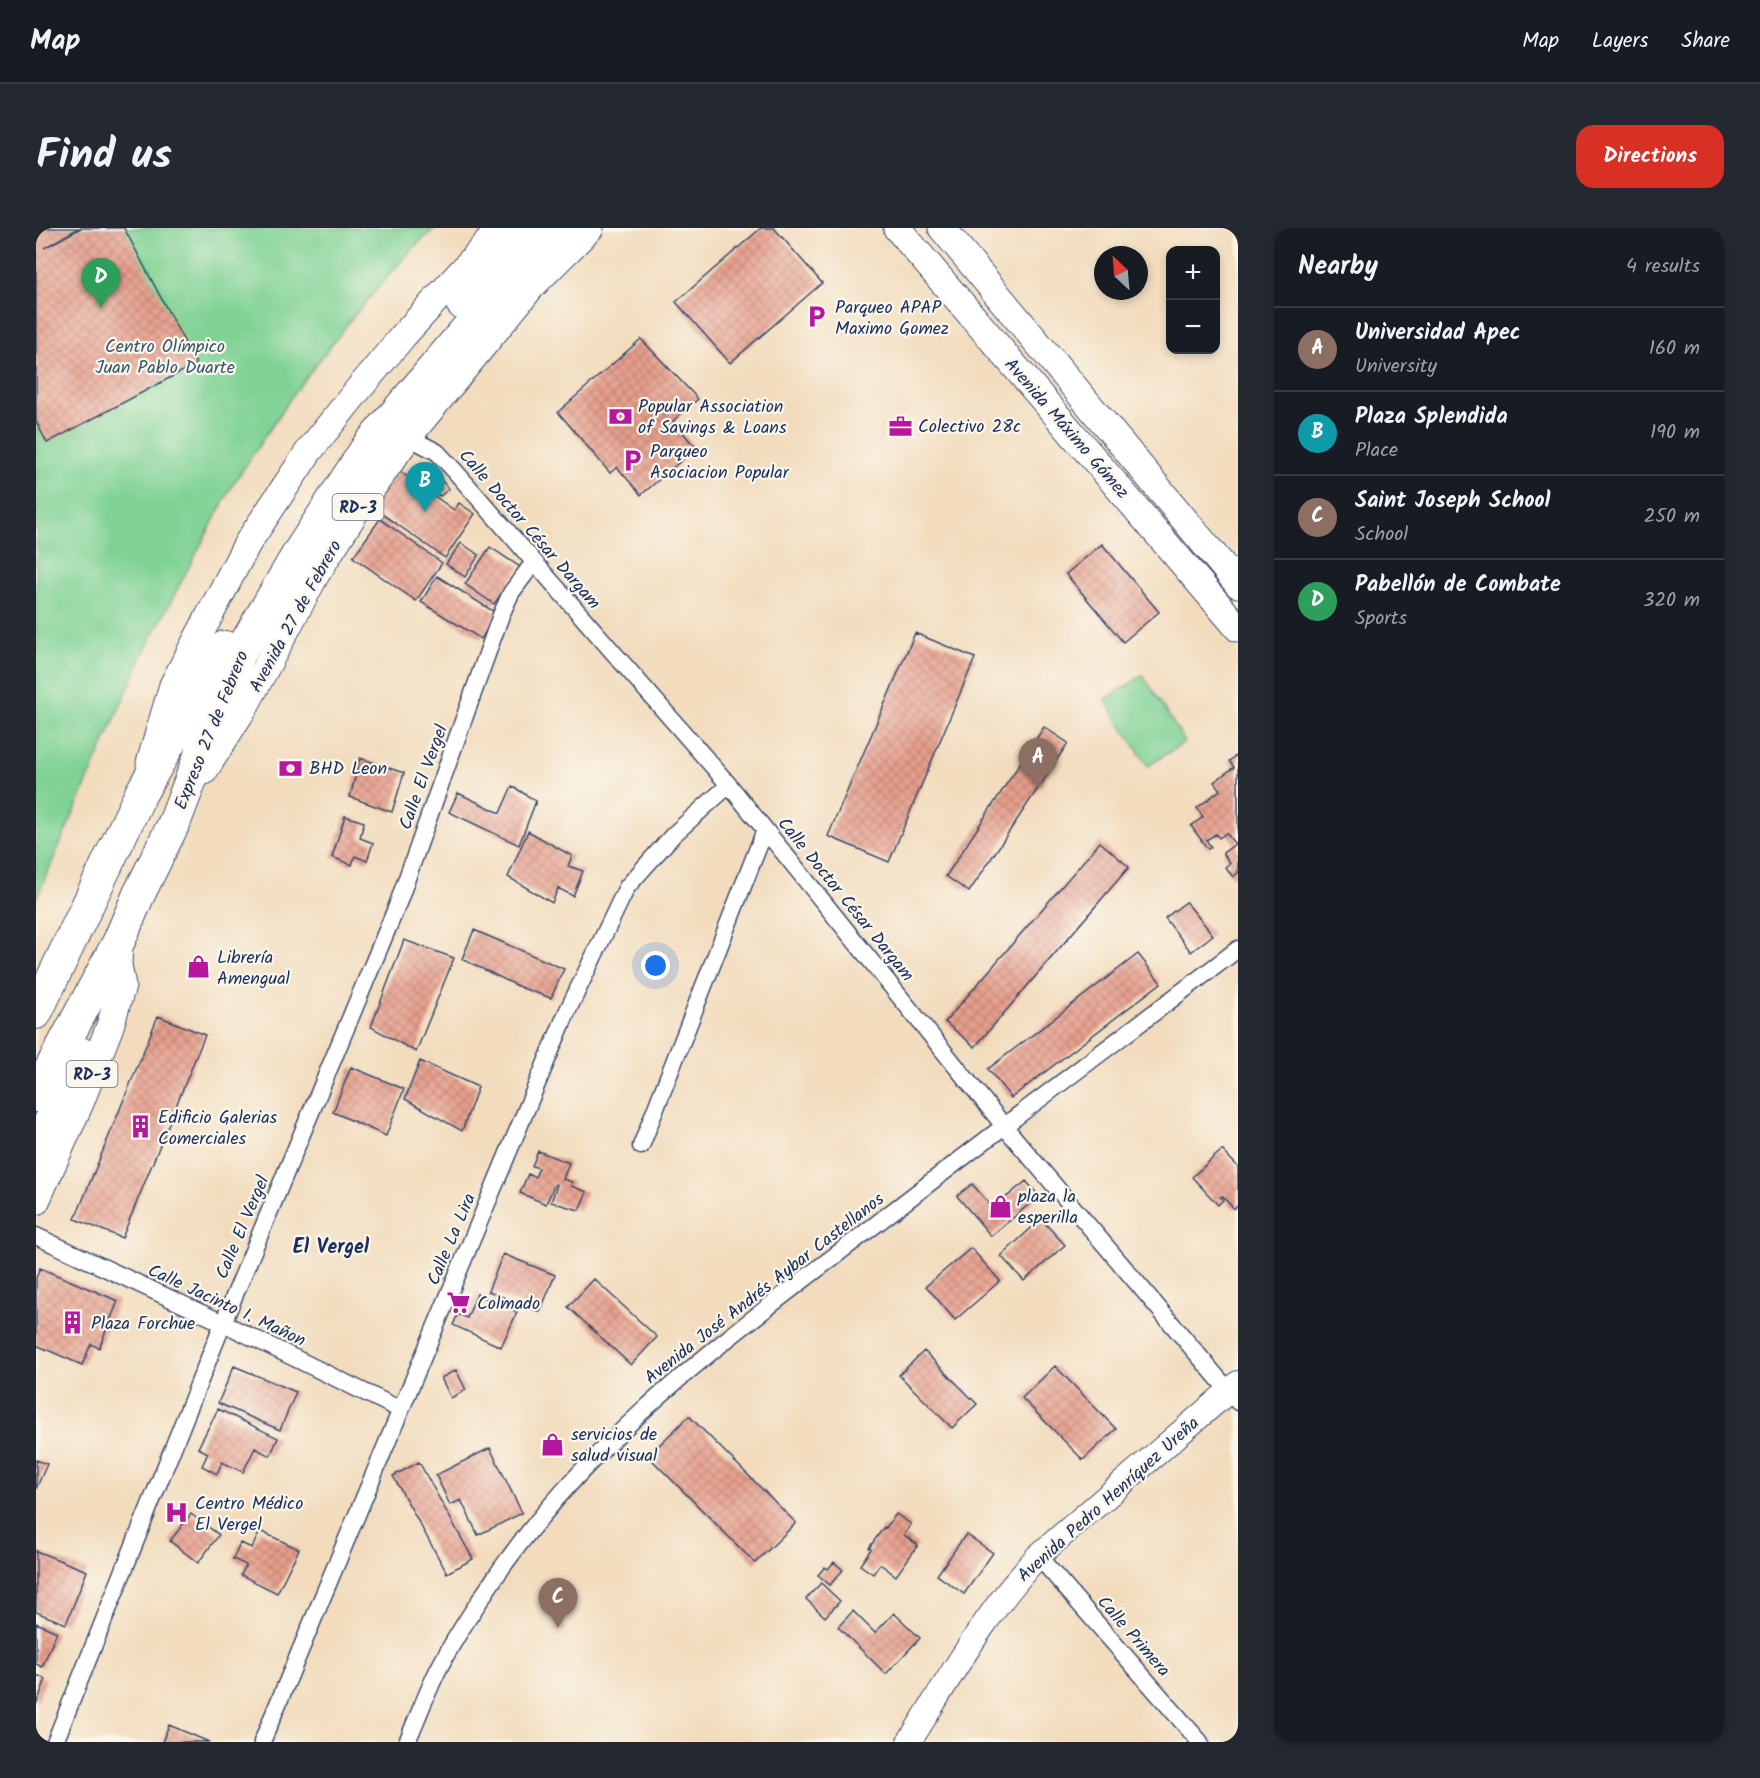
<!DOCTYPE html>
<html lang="en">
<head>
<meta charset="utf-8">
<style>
	body { margin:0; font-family:Kalam,sans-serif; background:#242831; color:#f1f3f6 }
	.controls { position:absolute; right:18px; top:18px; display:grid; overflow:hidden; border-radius:12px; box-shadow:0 3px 9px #0003 }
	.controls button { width:54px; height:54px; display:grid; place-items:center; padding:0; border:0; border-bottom:2px solid #363941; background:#171b24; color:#f1f3f6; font:30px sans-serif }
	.compass { position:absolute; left:1058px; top:18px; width:54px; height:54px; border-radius:50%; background:#171b24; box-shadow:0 3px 9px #0003; rotate:334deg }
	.you { position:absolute; left:620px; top:738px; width:21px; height:21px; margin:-15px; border:4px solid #fff; border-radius:50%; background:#1a73e8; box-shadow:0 0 0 9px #1a73e833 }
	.badge { display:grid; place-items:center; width:39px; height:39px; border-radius:50%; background:#d93025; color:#fff; font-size:20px; font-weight:700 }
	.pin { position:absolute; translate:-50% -50px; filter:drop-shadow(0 2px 3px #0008) }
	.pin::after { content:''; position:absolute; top:32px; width:21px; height:18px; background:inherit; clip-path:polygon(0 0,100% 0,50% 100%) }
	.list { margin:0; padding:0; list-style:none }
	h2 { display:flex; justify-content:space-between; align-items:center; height:78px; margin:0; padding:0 24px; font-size:26px }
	h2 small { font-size:20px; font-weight:400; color:#9ea1a6 }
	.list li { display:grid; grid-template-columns:39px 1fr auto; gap:18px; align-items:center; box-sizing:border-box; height:84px; padding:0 24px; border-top:2px solid #363941 }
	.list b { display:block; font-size:22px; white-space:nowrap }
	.list p { margin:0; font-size:20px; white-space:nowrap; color:#9ea1a6 }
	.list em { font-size:20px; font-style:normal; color:#9ea1a6 }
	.map { position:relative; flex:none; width:1202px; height:1514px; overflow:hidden; border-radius:18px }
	header { display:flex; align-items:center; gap:36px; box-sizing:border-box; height:84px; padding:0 30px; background:#171b24; border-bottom:2px solid #363941 }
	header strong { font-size:28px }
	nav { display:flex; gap:33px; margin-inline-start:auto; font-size:21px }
	.intro { display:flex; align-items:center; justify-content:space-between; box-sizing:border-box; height:144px; padding:0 36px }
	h1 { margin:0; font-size:42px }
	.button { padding:15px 27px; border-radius:18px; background:#d93025; color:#fff; font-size:21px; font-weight:700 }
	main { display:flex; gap:36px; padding:0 36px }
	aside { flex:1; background:#171b24; border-radius:18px; box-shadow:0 3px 9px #0003 }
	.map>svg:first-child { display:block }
	.park { fill:#7fd294; stroke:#4d8079; stroke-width:1.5 }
	.building { fill:url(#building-cross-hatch) }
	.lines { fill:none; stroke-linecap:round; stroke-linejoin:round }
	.street-casing { stroke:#3b496c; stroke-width:19 }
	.secondary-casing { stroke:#3b496c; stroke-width:26 }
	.primary-casing { stroke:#3b496c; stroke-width:29 }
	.highway-casing { stroke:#3b496c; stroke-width:34 }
	.street { stroke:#fff; stroke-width:16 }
	.secondary { stroke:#fff; stroke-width:24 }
	.primary { stroke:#fff; stroke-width:27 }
	.highway { stroke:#fff; stroke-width:32 }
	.labels { text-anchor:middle; stroke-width:4.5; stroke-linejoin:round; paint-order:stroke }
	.shield { fill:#fbf7ec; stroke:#5e6b89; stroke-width:1.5 }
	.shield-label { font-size:16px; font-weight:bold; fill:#1b2f5e }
	.poi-label { font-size:18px; fill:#1b2f5e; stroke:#fbf7ec; text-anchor:start }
	.park-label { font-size:18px; fill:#34586c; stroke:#fbf7ec }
	.street-label { font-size:18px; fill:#1b2f5e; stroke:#fbf7ec }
	.neighbourhood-label { font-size:20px; font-weight:bold; fill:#1b2f5e; stroke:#fbf7ec }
</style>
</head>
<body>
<header>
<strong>Map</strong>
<nav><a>Map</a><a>Layers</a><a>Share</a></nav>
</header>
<div class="intro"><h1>Find us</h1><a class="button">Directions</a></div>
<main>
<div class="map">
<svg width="1202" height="1514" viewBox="0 0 1202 1514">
	<defs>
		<pattern id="building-cross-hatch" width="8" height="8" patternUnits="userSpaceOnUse" patternTransform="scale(1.5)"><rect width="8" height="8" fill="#e89f8c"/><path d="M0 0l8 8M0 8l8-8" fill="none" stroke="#bb8276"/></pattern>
	</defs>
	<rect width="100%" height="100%" fill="#fbf7ec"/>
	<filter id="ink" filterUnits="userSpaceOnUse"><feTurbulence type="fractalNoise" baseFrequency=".0167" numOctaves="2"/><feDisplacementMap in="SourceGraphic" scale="12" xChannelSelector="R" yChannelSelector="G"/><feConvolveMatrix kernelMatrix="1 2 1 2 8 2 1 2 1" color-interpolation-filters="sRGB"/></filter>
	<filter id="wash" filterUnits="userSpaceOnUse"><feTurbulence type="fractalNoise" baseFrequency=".008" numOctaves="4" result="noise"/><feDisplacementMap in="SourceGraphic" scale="24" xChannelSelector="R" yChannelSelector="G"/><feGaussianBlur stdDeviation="1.35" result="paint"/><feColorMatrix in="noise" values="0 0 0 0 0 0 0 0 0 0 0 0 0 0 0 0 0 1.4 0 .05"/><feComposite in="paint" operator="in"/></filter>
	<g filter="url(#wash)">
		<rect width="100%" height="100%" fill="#f2dcbd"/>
		<!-- park -->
		<path class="park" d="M0,0H399L374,23L320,85L258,165L196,258L108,424L0,671Z
			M1107,447L1149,514L1112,538L1069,472Z"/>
		<g id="blocks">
			<!-- building -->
			<path class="building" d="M0,0H43L8,20L45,0H88L160,136L11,215L0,193Z
				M725,0H738L786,55L694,135L640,74Z
				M605,111L662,171L637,193L660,220L605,267L581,239L574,245L522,184Z
				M362,242L418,282L423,275L439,286L409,330L335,278Z
				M397,243L413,261L404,268L386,255Z
				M344,291L406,335L380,373L317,329Z
				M425,315L443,327L429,349L410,336Z
				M1066,316L1123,384L1087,414L1030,346Z
				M454,319L484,339L458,376L429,356Z
				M401,348L460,385L445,411L385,374Z
				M879,405L939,430L853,634L792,608Z
				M1008,499L1032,515L933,664L910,648Z
				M1202,526V645L1197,649L1189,639L1194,635L1187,625L1199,616L1190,605L1183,610L1180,606L1170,612L1175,619L1172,621L1155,598L1167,589L1161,580L1184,562L1178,554L1198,539L1193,533Z
				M324,530L368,545L356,584L314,569Z
				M476,558L500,573L483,617L413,584L422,565L464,585Z
				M309,588L328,594L324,610L337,615L331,633L319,628L316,637L296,629Z
				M492,603L536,628L532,638L547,643L537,668L522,660L516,675L472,649Z
				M1064,614L1093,639L939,819L909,794Z
				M1150,674L1177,707L1155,724L1129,690Z
				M438,702L528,741L515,770L486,760L426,731Z
				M368,712L418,730L380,824L335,799Z
				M1102,726L1125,755L975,870L952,841Z
				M122,788L169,807L86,1010L39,991Z
				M384,833L442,859L426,903L369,871Z
				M315,839L368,861L350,908L297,884Z
				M1186,922L1202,939V977L1198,981L1186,968L1184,969L1187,972L1182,977L1156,949Z
				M502,923L533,935L527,951L536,954L535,958L551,964L543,982L515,974L521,957L519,956L510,976L484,965L492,946L499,949L503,940L496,938Z
				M990,953L1003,968L955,1008L921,968L936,956L957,980Z
				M1005,991L1029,1017L988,1053L965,1028Z
				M935,1020L964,1053L919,1092L890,1058Z
				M467,1026L519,1047L504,1084L452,1063Z
				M4,1040L82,1073L63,1120L55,1116L46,1137L0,1117V1050Z
				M558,1051L621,1109L595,1137L532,1079Z
				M441,1066L481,1084L465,1119L417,1097L422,1086L431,1090Z
				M888,1123L941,1176L916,1200L863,1147Z
				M198,1138L260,1164L244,1202L182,1175Z
				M1019,1138L1080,1201L1047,1232L986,1170Z
				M420,1142L430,1162L415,1170L405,1150Z
				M182,1181L242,1210L234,1228L219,1220L207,1244L186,1234L181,1246L166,1238L172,1225L162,1220Z
				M653,1188L760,1295L719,1335L612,1228Z
				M454,1220L486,1285L442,1307L425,1272L414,1277L400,1247Z
				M0,1232L11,1236L0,1261Z
				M383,1234L437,1331L411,1345L357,1248Z
				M155,1286L183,1307L162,1335L134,1313Z
				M860,1286L875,1296L868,1307L882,1317L860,1348L844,1336L837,1346L824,1337L835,1321L833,1320L848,1299L850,1300Z
				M224,1303L263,1321L241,1365L205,1347L210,1337L197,1331L204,1315L216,1320Z
				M930,1306L957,1325L928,1366L901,1347Z
				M0,1323L51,1343L30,1396L0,1384Z
				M798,1334L807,1342L794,1357L782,1347L789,1339L792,1341Z
				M785,1355L804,1373L789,1389L770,1371Z
				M817,1383L839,1405L858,1385L884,1410L850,1446L802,1399Z
				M0,1395L21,1404L6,1439L0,1436Z
				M0,1447L10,1451L0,1477Z
				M133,1497L173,1514H126Z"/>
		</g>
	</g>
	<g filter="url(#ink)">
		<use href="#blocks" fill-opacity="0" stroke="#3b496c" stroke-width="1.5"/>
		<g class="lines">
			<defs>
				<path id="street" d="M372,209L401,224L418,242L693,557L968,898L1202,1174
					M605,918L729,602
					M0,1008L187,1095L365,1182
					M1002,1328L1164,1514
					M19,1514L187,1095L361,678L465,387L475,365L498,334
					M226,1514L531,784L591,659L637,607L693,557
					M371,1514C381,1491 390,1467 401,1444C414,1418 430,1393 446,1369C549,1210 692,1110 839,997C959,904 1081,813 1202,721"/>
				<path id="secondary" d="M873,1514C913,1451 951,1383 1002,1328L1202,1155"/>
				<path id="primary" d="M861,0L1202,400
					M906,0L1202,356
					M114,535L137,457L211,316L273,223L321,163L367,108L465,0
					M168,543L209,478L280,346L321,281L372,209L495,59L554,0
					M0,973L44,875L74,798L86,758L82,737L83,713"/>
				<path id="highway" d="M426,75L498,0
					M0,785L105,565L189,419
					M0,868L83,713L103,666L139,593L202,428L263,324L332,218L440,90L531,0
					M0,926L44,825"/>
			</defs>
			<!-- street casing -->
			<use href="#street" class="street-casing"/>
			<!-- secondary casing -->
			<use href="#secondary" class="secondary-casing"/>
			<!-- primary casing -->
			<use href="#primary" class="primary-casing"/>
			<!-- highway casing -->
			<use href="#highway" class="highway-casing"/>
			<!-- street -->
			<use href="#street" class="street"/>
			<!-- secondary -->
			<use href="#secondary" class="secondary"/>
			<!-- primary -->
			<use href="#primary" class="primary"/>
			<!-- highway -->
			<use href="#highway" class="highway"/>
		</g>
	</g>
	<!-- icons -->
	<defs>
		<symbol id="parking-bare" viewBox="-9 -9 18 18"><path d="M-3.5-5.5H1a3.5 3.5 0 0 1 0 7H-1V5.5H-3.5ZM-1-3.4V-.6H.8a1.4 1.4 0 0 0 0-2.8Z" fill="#b5179e" stroke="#fbf7ec" stroke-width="2.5" paint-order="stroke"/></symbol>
		<symbol id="bank-bare" viewBox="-9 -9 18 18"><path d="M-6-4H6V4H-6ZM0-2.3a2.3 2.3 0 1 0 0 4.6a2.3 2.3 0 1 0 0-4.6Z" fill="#b5179e" stroke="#fbf7ec" stroke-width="2.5" paint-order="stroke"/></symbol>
		<symbol id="office-bare" viewBox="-9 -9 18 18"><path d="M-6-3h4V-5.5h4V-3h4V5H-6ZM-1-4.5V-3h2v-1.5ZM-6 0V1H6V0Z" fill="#b5179e" stroke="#fbf7ec" stroke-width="2.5" paint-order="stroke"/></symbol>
		<symbol id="shop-bare" viewBox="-9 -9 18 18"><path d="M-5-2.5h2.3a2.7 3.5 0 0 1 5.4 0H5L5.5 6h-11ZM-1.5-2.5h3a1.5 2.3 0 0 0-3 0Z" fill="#b5179e" stroke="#fbf7ec" stroke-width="2.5" paint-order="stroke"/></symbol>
		<symbol id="building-bare" viewBox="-9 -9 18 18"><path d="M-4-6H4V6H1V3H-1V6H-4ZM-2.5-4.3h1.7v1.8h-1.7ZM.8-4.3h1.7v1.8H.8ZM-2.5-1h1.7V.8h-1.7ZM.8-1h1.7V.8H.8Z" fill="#b5179e" stroke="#fbf7ec" stroke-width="2.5" paint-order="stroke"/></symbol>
		<symbol id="supermarket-bare" viewBox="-9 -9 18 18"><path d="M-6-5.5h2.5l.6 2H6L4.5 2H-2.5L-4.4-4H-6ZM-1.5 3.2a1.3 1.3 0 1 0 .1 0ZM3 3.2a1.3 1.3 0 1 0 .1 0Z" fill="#b5179e" stroke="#fbf7ec" stroke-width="2.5" paint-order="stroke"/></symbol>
		<symbol id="hospital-bare" viewBox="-9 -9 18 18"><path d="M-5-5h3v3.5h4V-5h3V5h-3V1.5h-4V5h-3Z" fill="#b5179e" stroke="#fbf7ec" stroke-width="2.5" paint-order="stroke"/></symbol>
	</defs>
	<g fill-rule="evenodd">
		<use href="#parking-bare" x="764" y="72" width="33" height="33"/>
		<use href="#bank-bare" x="568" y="172" width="33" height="33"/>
		<use href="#office-bare" x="848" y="182" width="33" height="33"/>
		<use href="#parking-bare" x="580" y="216" width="33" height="33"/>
		<use href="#bank-bare" x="238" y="524" width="33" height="33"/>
		<use href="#shop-bare" x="146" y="722" width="33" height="33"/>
		<use href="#building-bare" x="88" y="882" width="33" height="33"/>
		<use href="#shop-bare" x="948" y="962" width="33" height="33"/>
		<use href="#supermarket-bare" x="406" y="1058" width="33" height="33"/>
		<use href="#building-bare" x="20" y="1078" width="33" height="33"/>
		<use href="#shop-bare" x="500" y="1200" width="33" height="33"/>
		<use href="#hospital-bare" x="124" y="1268" width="33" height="33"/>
	</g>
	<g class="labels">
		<!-- shield labels -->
		<g class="shield">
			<rect x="296.5" y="266" width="51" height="26" rx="4.5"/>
			<rect x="30.5" y="833" width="51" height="26" rx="4.5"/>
		</g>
		<g class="shield-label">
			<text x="322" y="285">RD-3</text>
			<text x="56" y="852">RD-3</text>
		</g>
		<!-- poi labels -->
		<g class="poi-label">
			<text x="799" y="85">Parqueo APAP<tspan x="799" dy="21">Maximo Gomez</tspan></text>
			<text x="602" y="184">Popular Association<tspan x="602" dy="21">of Savings &amp; Loans</tspan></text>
			<text x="882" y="204">Colectivo 28c</text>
			<text x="614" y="229">Parqueo<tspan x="614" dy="21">Asociacion Popular</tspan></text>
			<text x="273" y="546">BHD Leon</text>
			<text x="181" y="735">Librería<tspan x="181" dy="21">Amengual</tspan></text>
			<text x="122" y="895">Edificio Galerias<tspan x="122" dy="21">Comerciales</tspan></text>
			<text x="982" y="974">plaza la<tspan x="982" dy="21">esperilla</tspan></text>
			<text x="441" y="1081">Colmado</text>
			<text x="55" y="1101">Plaza Forchue</text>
			<text x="535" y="1212">servicios de<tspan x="535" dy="21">salud visual</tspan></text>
			<text x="159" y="1281">Centro Médico<tspan x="159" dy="21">El Vergel</tspan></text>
		</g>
		<!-- park labels -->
		<g class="park-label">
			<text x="129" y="124">Centro Olímpico<tspan x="129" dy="21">Juan Pablo Duarte</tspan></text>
		</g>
		<!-- street labels -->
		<g class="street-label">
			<text transform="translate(1031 200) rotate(49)" y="6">Avenida Máximo Gómez</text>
			<text transform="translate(494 301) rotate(49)" y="6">Calle Doctor César Dargam</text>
			<text transform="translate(259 388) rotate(-61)" y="6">Avenida 27 de Febrero</text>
			<text transform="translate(175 502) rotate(-68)" y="6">Expreso 27 de Febrero</text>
			<text transform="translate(387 549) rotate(-70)" y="6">Calle El Vergel</text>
			<text transform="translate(810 671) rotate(51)" y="6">Calle Doctor César Dargam</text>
			<text transform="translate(206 999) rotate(-67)" y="6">Calle El Vergel</text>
			<text transform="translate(415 1011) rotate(-67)" y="6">Calle La Lira</text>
			<text transform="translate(728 1060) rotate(-38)" y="6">Avenida José Andrés Aybar Castellanos</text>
			<text transform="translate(191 1077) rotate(25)" y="6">Calle Jacinto I. Mañon</text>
			<text transform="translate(1072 1271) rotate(-42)" y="6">Avenida Pedro Henríquez Ureña</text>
			<text transform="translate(1098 1408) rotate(49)" y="6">Calle Primera</text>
		</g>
		<!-- neighbourhood labels -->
		<g class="neighbourhood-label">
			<text x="295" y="1025">El Vergel</text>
		</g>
	</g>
</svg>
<div class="controls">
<button>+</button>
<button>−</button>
</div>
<svg class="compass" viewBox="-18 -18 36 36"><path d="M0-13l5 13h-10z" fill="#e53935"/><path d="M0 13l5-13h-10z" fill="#9ea1a6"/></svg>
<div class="you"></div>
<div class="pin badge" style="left:1002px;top:560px;background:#8d6e63">A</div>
<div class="pin badge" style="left:389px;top:284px;background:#0f9aa8">B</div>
<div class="pin badge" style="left:522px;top:1400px;background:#8d6e63">C</div>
<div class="pin badge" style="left:65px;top:80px;background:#2e9e5b">D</div>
</div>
<aside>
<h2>Nearby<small>4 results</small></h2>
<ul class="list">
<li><span class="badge" style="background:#8d6e63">A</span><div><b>Universidad Apec</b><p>University</p></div><em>160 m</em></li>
<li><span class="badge" style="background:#0f9aa8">B</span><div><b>Plaza Splendida</b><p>Place</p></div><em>190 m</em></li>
<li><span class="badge" style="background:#8d6e63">C</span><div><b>Saint Joseph School</b><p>School</p></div><em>250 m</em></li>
<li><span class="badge" style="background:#2e9e5b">D</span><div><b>Pabellón de Combate</b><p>Sports</p></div><em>320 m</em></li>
</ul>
</aside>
</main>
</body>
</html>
